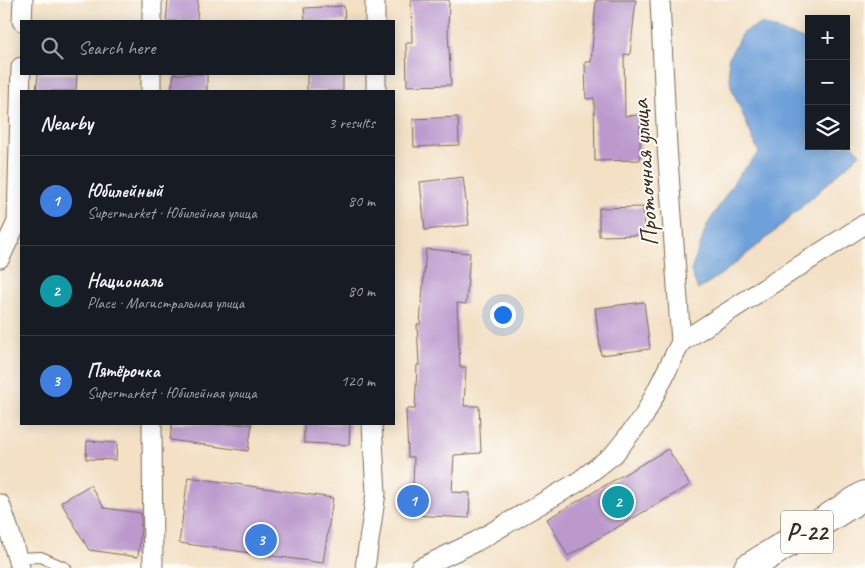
<!DOCTYPE html>
<html lang="en">
<head>
<meta charset="utf-8">
<style>
	body { margin:0; font-family:Caveat,sans-serif; background:#20242c; color:#f1f3f6 }
	.controls { position:absolute; right:15px; top:15px; display:grid; overflow:hidden; border-radius:0px; box-shadow:0 2px 12px #0003 }
	.controls button { width:45px; height:45px; display:grid; place-items:center; padding:0; border:0; border-bottom:1px solid #363941; background:#171b24; color:#f1f3f6; font:25px sans-serif }
	.you { position:absolute; left:502px; top:314px; width:18px; height:18px; margin:-12px; border:4px solid #fff; border-radius:50%; background:#1a73e8; box-shadow:0 0 0 8px #1a73e833 }
	.badge { display:grid; place-items:center; width:32px; height:32px; border-radius:50%; background:#c8321e; color:#fff; font-size:16px; font-weight:700 }
	.pin { position:absolute; translate:-50% -50%; border:2px solid #fff; box-shadow:0 1px 5px #0006 }
	.list { margin:0; padding:0; list-style:none }
	h2 { display:flex; justify-content:space-between; align-items:center; height:65px; margin:0; padding:0 20px; font-size:21px }
	h2 small { font-size:16px; font-weight:400; color:#9ea1a6 }
	.list li { display:grid; grid-template-columns:32px 1fr auto; gap:15px; align-items:center; box-sizing:border-box; height:90px; padding:0 20px; border-top:1px solid #363941 }
	.list b { display:block; font-size:19px; white-space:nowrap }
	.list p { margin:0; font-size:16px; white-space:nowrap; color:#9ea1a6 }
	.list em { font-size:16px; font-style:normal; color:#9ea1a6 }
	.icon { flex:none; width:28px; height:28px; fill:none; stroke:currentColor; stroke-width:2; stroke-linecap:round; stroke-linejoin:round }
	.map { position:relative; flex:none; width:865px; height:568px; overflow:hidden }
	.search { position:absolute; background:#171b24; box-shadow:0 2px 12px #0003; left:20px; top:20px; width:375px; height:55px; display:flex; align-items:center; gap:12px; box-sizing:border-box; padding:0 18px; border-radius:0px; color:#9ea1a6; font-size:19px }
	.panel { position:absolute; background:#171b24; box-shadow:0 2px 12px #0003; left:20px; top:90px; width:375px; height:335px; border-radius:0px }
	.map>svg:first-child { display:block }
	.water { fill:#6ea0d9; stroke:#54657c }
	.building { fill:#bb99cd }
	.lines { fill:none; stroke-linecap:round; stroke-linejoin:round }
	.lane-casing { stroke:#7b6a58; stroke-width:12 }
	.street-casing { stroke:#7b6a58; stroke-width:21 }
	.highway-casing { stroke:#7b6a58; stroke-width:30 }
	.lane { stroke:#fff; stroke-width:10 }
	.street { stroke:#fff; stroke-width:19 }
	.highway { stroke:#fff; stroke-width:28 }
	.labels { text-anchor:middle; stroke-width:4; stroke-linejoin:round; paint-order:stroke }
	.shield { fill:#fdfcf7; stroke:#75695f; stroke-width:1 }
	.shield-label { font-size:24px; font-weight:bold; fill:#3b2a1e }
	.street-label { font-size:25px; fill:#3b2a1e; stroke:#fdfcf7 }
</style>
</head>
<body>
<div class="map">
<svg width="865" height="568" viewBox="0 0 865 568">
	<rect width="100%" height="100%" fill="#fdfcf7"/>
	<filter id="ink" filterUnits="userSpaceOnUse"><feTurbulence type="fractalNoise" baseFrequency=".02" numOctaves="2"/><feDisplacementMap in="SourceGraphic" scale="10" xChannelSelector="R" yChannelSelector="G"/><feConvolveMatrix kernelMatrix="1 2 1 2 8 2 1 2 1" color-interpolation-filters="sRGB"/></filter>
	<filter id="wash" filterUnits="userSpaceOnUse"><feTurbulence type="fractalNoise" baseFrequency=".0096" numOctaves="4" result="noise"/><feDisplacementMap in="SourceGraphic" scale="20" xChannelSelector="R" yChannelSelector="G"/><feGaussianBlur stdDeviation="1.12" result="paint"/><feColorMatrix in="noise" values="0 0 0 0 0 0 0 0 0 0 0 0 0 0 0 0 0 1.4 0 .05"/><feComposite in="paint" operator="in"/></filter>
	<g filter="url(#wash)">
		<rect width="100%" height="100%" fill="#f3e0c5"/>
		<!-- water -->
		<path class="water" d="M761,24L806,40L809,38V146H846V135L860,154L773,233L727,270L698,290L691,271L707,225L738,176L759,153L731,87L728,59L742,33Z"/>
		<g id="blocks">
			<!-- building -->
			<path class="building" d="M168,0H198L197,21H166Z
				M411,0H449L448,33L451,85L407,86L406,43H412Z
				M596,0H636L630,55L624,54L625,116L640,115V160L595,161L594,98L586,99L585,62H591Z
				M344,6L345,21H305L304,8Z
				M38,74H77L76,91H36Z
				M174,74H207V91H171Z
				M307,74H343V91H307Z
				M458,117L459,145L414,147L413,119Z
				M463,177L469,225L425,230L420,182Z
				M643,207L644,235L599,236V208Z
				M426,249L470,253L466,304L457,303L460,367H466L464,406H479L481,453L454,455L452,492L470,493L469,518L412,515L414,457H408L406,409H415L417,365H419L417,324H420Z
				M644,302L650,349L601,355L595,308Z
				M172,424H252L248,451L170,440Z
				M304,424H350L349,445L304,443Z
				M87,441L117,443L116,460L86,459Z
				M668,449L690,485L568,556L547,519Z
				M188,477L333,498L323,563L179,543Z
				M90,485L104,508L141,513V529L138,557L89,550L61,502Z"/>
		</g>
	</g>
	<g filter="url(#ink)">
		<use href="#blocks" fill-opacity="0" stroke="#7b6a58" stroke-width="1"/>
		<g class="lines">
			<defs>
				<path id="lane" d="M18,558L41,557L66,568"/>
				<path id="street" d="M375,0V21
					M660,0L667,146L681,342
					M22,21L23,0
					M152,21V0
					M151,91V74
					M376,91V74
					M0,258L17,222L21,67
					M152,424L153,568
					M0,504L9,530L20,568
					M365,568L376,493L372,424
					M420,568L477,541L578,482L614,454L644,416L681,342L865,224"/>
				<path id="highway" d="M748,568L865,495"/>
			</defs>
			<!-- lane casing -->
			<use href="#lane" class="lane-casing"/>
			<!-- street casing -->
			<use href="#street" class="street-casing"/>
			<!-- highway casing -->
			<use href="#highway" class="highway-casing"/>
			<!-- lane -->
			<use href="#lane" class="lane"/>
			<!-- street -->
			<use href="#street" class="street"/>
			<!-- highway -->
			<use href="#highway" class="highway"/>
		</g>
	</g>
	<g class="labels">
		<!-- shield labels -->
		<rect class="shield" x="781" y="510.5" width="52" height="43" rx="4"/>
		<g class="shield-label">
			<text x="807" y="540">Р-22</text>
		</g>
		<!-- street labels -->
		<g class="street-label">
			<text transform="translate(644 173) rotate(-94)" y="9">Проточная улица</text>
		</g>
	</g>
</svg>
<div class="controls">
<button>+</button>
<button>−</button>
<button><svg class="icon" aria-label="layers" viewBox="0 0 24 24"><path d="M12 4l9 5-9 5-9-5zM3 14l9 5 9-5"/></svg></button>
</div>
<div class="you"></div>
<div class="pin badge" style="left:413px;top:501px;background:#3f7fe0">1</div>
<div class="pin badge" style="left:618px;top:502px;background:#0f9aa8">2</div>
<div class="pin badge" style="left:261px;top:540px;background:#3f7fe0">3</div>
<div class="search"><svg class="icon" aria-label="search" viewBox="0 0 24 24"><circle cx="10" cy="10" r="6"/><path d="M15 15l6 6"/></svg>Search here</div>
<section class="panel">
<h2>Nearby<small>3 results</small></h2>
<ul class="list">
<li><span class="badge" style="background:#3f7fe0">1</span><div><b>Юбилейный</b><p>Supermarket · Юбилейная улица</p></div><em>80 m</em></li>
<li><span class="badge" style="background:#0f9aa8">2</span><div><b>Националь</b><p>Place · Магистральная улица</p></div><em>80 m</em></li>
<li><span class="badge" style="background:#3f7fe0">3</span><div><b>Пятёрочка</b><p>Supermarket · Юбилейная улица</p></div><em>120 m</em></li>
</ul>
</section>
</div>
</body>
</html>
